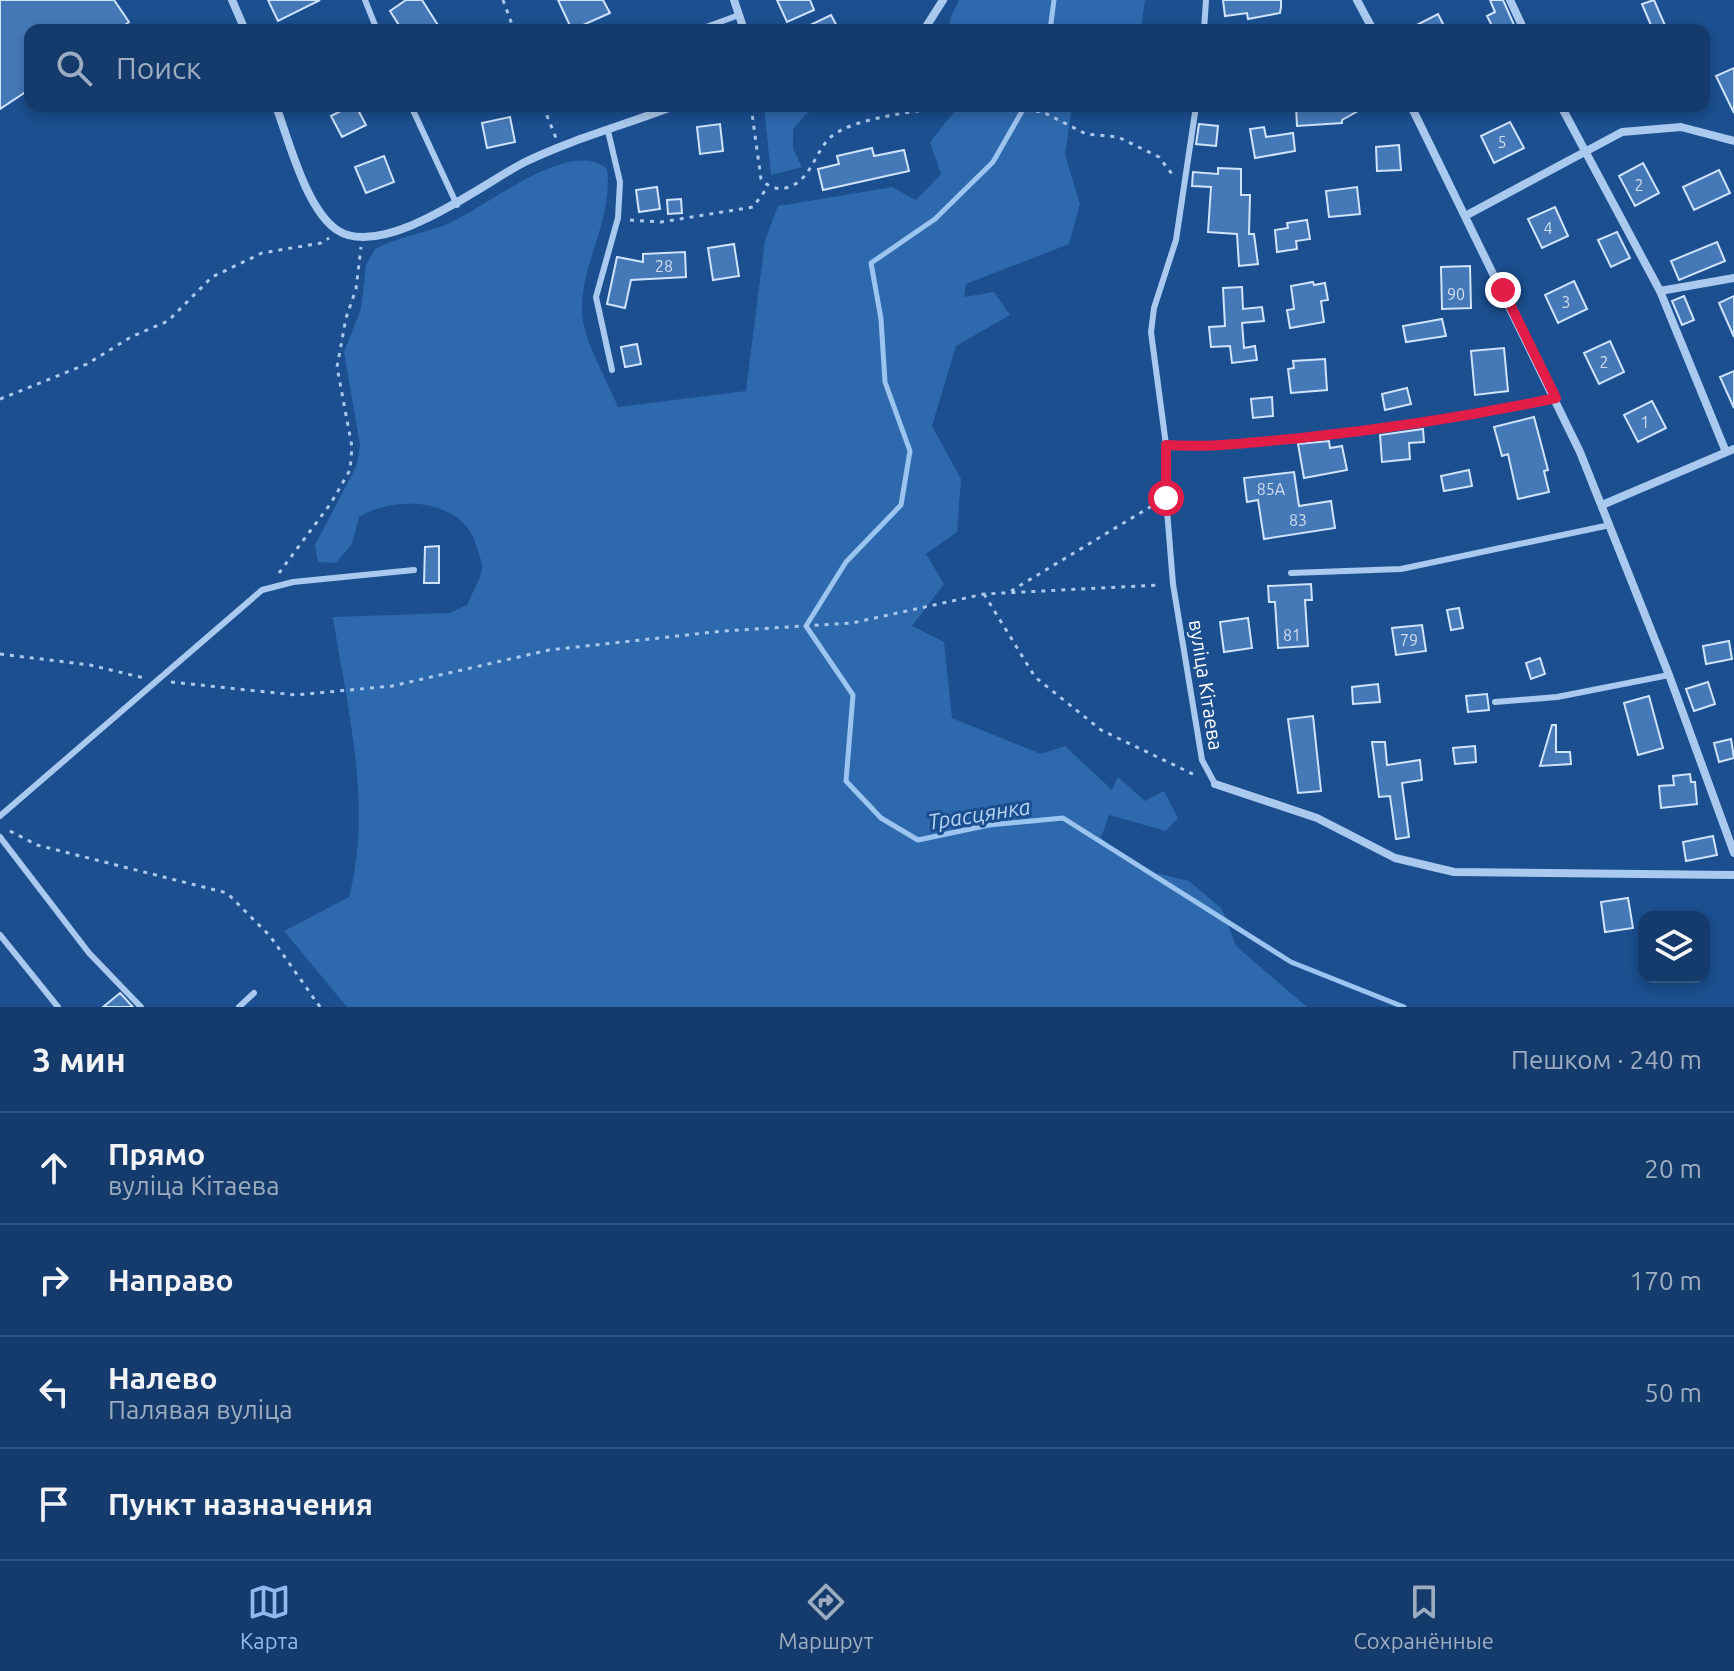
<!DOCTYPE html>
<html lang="ru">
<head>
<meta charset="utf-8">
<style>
	body { margin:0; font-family:Ubuntu,sans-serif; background:#1d4271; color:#f1f3f6 }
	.controls { position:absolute; right:24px; bottom:24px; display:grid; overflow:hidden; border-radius:16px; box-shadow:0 4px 12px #0003 }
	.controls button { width:72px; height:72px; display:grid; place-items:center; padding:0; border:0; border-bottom:2px solid #33557e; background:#143b6b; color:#f1f3f6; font:40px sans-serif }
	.stop { position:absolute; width:24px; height:24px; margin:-18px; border:6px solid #e11d48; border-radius:50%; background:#fff }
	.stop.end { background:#e11d48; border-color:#fff; box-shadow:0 2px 8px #0008 }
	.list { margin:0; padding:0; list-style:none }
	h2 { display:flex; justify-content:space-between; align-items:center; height:104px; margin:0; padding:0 32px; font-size:34px }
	h2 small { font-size:26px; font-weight:400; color:#9dadc1 }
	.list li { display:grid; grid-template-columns:52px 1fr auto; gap:24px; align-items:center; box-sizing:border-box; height:112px; padding:0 32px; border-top:2px solid #33557e }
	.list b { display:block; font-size:30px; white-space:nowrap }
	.list p { margin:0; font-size:26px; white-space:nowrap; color:#9dadc1 }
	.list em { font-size:26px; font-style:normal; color:#9dadc1 }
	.icon { flex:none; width:44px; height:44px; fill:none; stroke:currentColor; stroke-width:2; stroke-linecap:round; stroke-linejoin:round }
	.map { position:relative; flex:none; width:1734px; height:1007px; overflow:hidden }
	.search { position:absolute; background:#143b6b; box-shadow:0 4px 12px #0003; left:24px; right:24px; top:24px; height:88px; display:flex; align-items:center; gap:20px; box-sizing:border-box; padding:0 28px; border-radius:16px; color:#9dadc1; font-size:30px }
	.sheet { height:552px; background:#143b6b }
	nav { display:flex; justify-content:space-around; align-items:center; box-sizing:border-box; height:112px; border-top:2px solid #33557e; background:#143b6b; font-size:22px; color:#9dadc1 }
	nav a { display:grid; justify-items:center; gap:4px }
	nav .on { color:#90b9f0 }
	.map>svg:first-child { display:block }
	.green { fill:#2e69ad }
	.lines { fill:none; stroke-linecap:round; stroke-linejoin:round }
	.stream { stroke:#9cc4f0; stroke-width:5 }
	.building { fill:#4478b7; stroke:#cfe3fa; stroke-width:2 }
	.path { stroke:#a9c9ee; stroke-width:3; stroke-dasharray:4 6; stroke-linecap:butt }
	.lane { stroke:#a9c9ee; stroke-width:6 }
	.street { stroke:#a9c9ee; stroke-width:8 }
	.route { stroke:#e11d48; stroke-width:10 }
	.labels { text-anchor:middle; stroke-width:6; stroke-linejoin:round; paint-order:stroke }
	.number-label { font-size:16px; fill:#d0dded }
	.street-label { font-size:20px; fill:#fff; stroke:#1b4f8f }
	.water-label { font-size:22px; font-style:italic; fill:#b5d3f5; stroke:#1b4f8f }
</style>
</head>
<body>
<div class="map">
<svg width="1734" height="1007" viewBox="0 0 1734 1007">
	<rect width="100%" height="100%" fill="#1b4f8f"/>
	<!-- green -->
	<path class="green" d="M959,0H1145L1141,30H950V19Z
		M764,106H832L807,113L793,129V149L802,167L771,175Z
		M959,106H1072L1065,155L1080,204L1069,244L966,284L964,297L994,292L1010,315L956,346L932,426L961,479L957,532L926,554L944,584L912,626L944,642L952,718L1041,754L1065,746L1112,790L1118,777L1145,801L1164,791L1178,818L1166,831L1109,815L1101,838L1139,869L1189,881L1222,909L1236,946L1307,1007H347L284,931L349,897C373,805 347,709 333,617L450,613L467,605C472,594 479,581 482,570C483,562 478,553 476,545C463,498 394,495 359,517L352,544L336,563L318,562L315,545L357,465L360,445L344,352L361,309L366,265L375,249C397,237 422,234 445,225C485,209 570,136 607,169C614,224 575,271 583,321C587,346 608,382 618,407L746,391L765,240L778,206L892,187L916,200L941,174L930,142Z"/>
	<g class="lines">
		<!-- stream -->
		<path class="stream" d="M1050,30L1054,0
			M1025,106L993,162L935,219L871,263L881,319L885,382L910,451L901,505L846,562L806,626L853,695L846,781L881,818L918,840L989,825L1063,818L1291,962L1404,1007"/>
	</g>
	<!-- building -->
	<path class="building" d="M0,0H114L129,22L118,30H30V89L0,109Z
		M268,0H320L278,21Z
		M406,0H422L441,30H402L390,11Z
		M558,0H603L610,13L572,30Z
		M777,0H810L814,10L787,22Z
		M1223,0H1281V7L1280,13L1248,19L1247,13L1225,16Z
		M1490,0H1503L1515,27L1494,30L1487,16L1495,12Z
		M1654,0L1667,30H1653L1642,4Z
		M1438,14L1446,30H1407Z
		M831,15L839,30H800Z
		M1734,68V113L1716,76Z
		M350,106H356L366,125L342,137L331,116Z
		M1296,106H1367L1342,120V123L1297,126Z
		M510,117L515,142L487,148L482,123Z
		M1510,122L1524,148L1494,163L1481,136Z
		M720,124L723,151L700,154L697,127Z
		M1199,124L1218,126L1216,146L1196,144Z
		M1264,127L1266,137L1293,133L1295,151L1255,158L1250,129Z
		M1399,145L1401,170L1377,171L1376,147Z
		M872,148L874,156L904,150L909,171L823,190L818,169L839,164L837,156Z
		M384,156L394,182L366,193L355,167Z
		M1643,163L1659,193L1635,206L1619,176Z
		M1218,168L1241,169V195H1250L1249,234H1254L1258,264L1239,266L1237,234L1208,232L1211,187L1192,186L1193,172L1218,174Z
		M1719,170L1730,193L1694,210L1683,187Z
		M657,187L660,209L639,212L636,190Z
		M1357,187L1360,214L1329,217L1326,191Z
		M681,199L682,213L668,214L667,200Z
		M1555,207L1568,236L1542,248L1528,219Z
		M1307,220L1310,239L1296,241L1297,249L1277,252L1275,230L1288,228L1287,223Z
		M1617,232L1630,258L1611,267L1598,240Z
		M1717,242L1725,261L1679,280L1671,261Z
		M734,244L739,276L713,280L708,248Z
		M685,252L686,277L631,280L625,308L607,304L617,257L643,262V254Z
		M1470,266L1471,308L1442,309L1441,267Z
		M1574,281L1587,309L1558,323L1545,295Z
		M1313,282L1314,285L1325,283L1328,300L1321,301L1324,322L1290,328L1287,310L1294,309L1291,286Z
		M1242,287L1243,309L1262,307L1264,321L1242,323L1244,348L1255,346L1257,360L1232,363L1230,346L1211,347L1209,327L1225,326L1223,288Z
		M1684,296L1694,320L1682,325L1672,301Z
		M1734,296V337L1719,303Z
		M1442,319L1446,336L1406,342L1403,326Z
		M1610,341L1624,372L1599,384L1584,353Z
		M637,344L641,364L625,367L621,347Z
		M1504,348L1508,391L1475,395L1471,351Z
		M1325,359L1327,390L1291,393L1288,369L1294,368L1293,361Z
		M1734,371V408L1720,377Z
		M1407,388L1411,404L1385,410L1382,394Z
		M1272,397L1273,416L1253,418L1251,399Z
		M1652,401L1666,428L1638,442L1624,415Z
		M1534,417L1548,470L1544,471L1549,492L1518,499L1508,454L1502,456L1494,427Z
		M1423,429L1424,442L1409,443L1410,459L1382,462L1380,435Z
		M1329,441L1330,448L1342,446L1347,470L1304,478L1298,444Z
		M1469,470L1472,486L1444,491L1441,476Z
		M1294,472L1299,506L1331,501L1335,528L1264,539L1258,500L1247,502L1244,478Z
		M439,546V583H424L425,547Z
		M1311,584L1312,600H1305L1308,646L1278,648L1275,602H1269L1268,586Z
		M1459,608L1463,628L1451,630L1447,610Z
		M1248,618L1252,648L1224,652L1220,622Z
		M1422,625L1426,651L1396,655L1392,628Z
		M1729,641L1732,659L1706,664L1703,646Z
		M1540,658L1545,674L1531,679L1526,663Z
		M1708,682L1715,704L1694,711L1686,689Z
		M1378,684L1380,702L1353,704L1352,687Z
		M1487,694L1489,710L1468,712L1466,696Z
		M1649,696L1663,748L1638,755L1624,703Z
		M1313,716L1321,791L1298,793L1288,719Z
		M1552,725H1556V752H1570L1571,764L1540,766Z
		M1731,739L1734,758L1719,762L1714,743Z
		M1372,742H1385L1387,765L1420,760L1422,780L1402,783L1409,837L1396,839L1390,796L1379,797Z
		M1475,746L1476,762L1455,764L1453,748Z
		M1690,774L1691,782H1695L1697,804L1661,808L1659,786L1674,785L1673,776Z
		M1713,836L1717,855L1686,861L1683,842Z
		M1628,898L1633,928L1605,932L1601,902Z
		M120,993L133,1007H103Z"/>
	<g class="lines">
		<!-- path -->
		<path class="path" d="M503,0L514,30
			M543,106L556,138
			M751,106L761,179C768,187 778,191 789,187C812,179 815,150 832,136C855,117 921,111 952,106
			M976,106L1043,112L1086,134L1118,137L1159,157L1175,178
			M630,220L661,222L753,207L767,188
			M0,399L87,364L131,337L168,321L212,277L262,253L321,243L329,238
			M279,573L331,503L350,470L352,447L337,367L346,318L356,289L361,247
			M1011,591L1155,504
			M984,594L1035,677L1101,730L1197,776
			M0,654L90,665L144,678
			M171,682L296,695L392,686L549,650L723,631L852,623L984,594L1161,585
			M10,831L37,845L227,893L270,936L320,1007"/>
		<!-- lane -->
		<path class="lane" d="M365,0L377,30
			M698,30L739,15
			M1204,30L1206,0
			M411,106L457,205
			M1196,106L1176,240L1154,308L1151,332L1166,445V498L1173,584L1202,760L1215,784
			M608,131L620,182L618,218L596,297L612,370
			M1166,445C1211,448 1255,442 1300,438C1386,429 1470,417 1555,398
			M1291,573L1401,569L1610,525
			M1495,702L1557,697L1669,675
			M0,816L262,590L293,582L414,570
			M0,837L89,953L141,1007
			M0,935L58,1007
			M239,1007L254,993"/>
		<!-- street -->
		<path class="street" d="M232,0L245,30
			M734,0L744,30
			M1357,0L1373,30
			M1510,0L1524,30
			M924,30L943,0
			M276,106C289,141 306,209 337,230C384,261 485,182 525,162C572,139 625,125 674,106
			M1411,106L1580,452L1669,675L1734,853
			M1561,106L1660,291L1726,452
			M1467,215L1622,132L1681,127L1734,141
			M1660,291L1734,278
			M1602,505L1734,449
			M1215,784L1317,818L1395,858L1454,872L1734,875"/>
	</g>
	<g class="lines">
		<!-- route -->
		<path class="route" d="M1166,498V445C1212,448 1256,442 1301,438C1387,429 1472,416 1556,398L1503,290"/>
	</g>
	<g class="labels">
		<!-- number labels -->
		<g class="number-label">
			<text x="1502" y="148">5</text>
			<text x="1639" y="191">2</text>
			<text x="1548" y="234">4</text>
			<text x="664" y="272">28</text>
			<text x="1456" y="300">90</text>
			<text x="1566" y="308">3</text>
			<text x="1604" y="368">2</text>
			<text x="1645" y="428">1</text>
			<text x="1271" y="495">85А</text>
			<text x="1298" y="526">83</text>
			<text x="1292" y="641">81</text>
			<text x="1409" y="646">79</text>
		</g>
		<!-- street labels -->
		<g class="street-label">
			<text transform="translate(1206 685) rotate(81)" y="7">вуліца Кітаева</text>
		</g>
		<!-- water labels -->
		<g class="water-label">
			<text transform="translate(979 814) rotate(-9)" y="8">Трасцянка</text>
		</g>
	</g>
</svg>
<div class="controls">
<button><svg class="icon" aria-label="layers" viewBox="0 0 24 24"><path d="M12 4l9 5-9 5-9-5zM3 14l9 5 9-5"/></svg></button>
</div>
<div class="stop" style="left:1166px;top:498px"></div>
<div class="stop end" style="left:1503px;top:290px"></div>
<div class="search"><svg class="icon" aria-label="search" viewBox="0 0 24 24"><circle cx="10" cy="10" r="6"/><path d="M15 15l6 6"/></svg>Поиск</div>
</div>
<section class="sheet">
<h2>3 мин<small>Пешком · 240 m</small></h2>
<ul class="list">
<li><svg class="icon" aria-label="ahead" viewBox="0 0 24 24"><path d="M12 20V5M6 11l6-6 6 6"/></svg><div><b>Прямо</b><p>вуліца Кітаева</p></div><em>20 m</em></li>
<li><svg class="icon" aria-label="right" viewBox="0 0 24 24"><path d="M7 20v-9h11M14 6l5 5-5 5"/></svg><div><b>Направо</b></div><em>170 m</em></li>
<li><svg class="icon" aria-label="left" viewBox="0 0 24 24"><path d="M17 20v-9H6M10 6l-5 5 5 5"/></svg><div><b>Налево</b><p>Палявая вуліца</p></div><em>50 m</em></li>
<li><svg class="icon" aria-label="arrive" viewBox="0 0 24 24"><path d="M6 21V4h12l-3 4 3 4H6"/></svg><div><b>Пункт назначения</b></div></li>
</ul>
</section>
<nav>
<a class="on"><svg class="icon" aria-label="map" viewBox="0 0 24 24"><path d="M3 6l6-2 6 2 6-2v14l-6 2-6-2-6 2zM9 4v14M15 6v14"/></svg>Карта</a>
<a><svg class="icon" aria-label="directions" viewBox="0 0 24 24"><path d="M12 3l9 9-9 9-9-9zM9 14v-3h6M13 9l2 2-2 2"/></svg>Маршрут</a>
<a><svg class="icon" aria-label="saved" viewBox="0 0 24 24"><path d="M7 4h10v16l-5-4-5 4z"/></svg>Сохранённые</a>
</nav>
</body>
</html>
